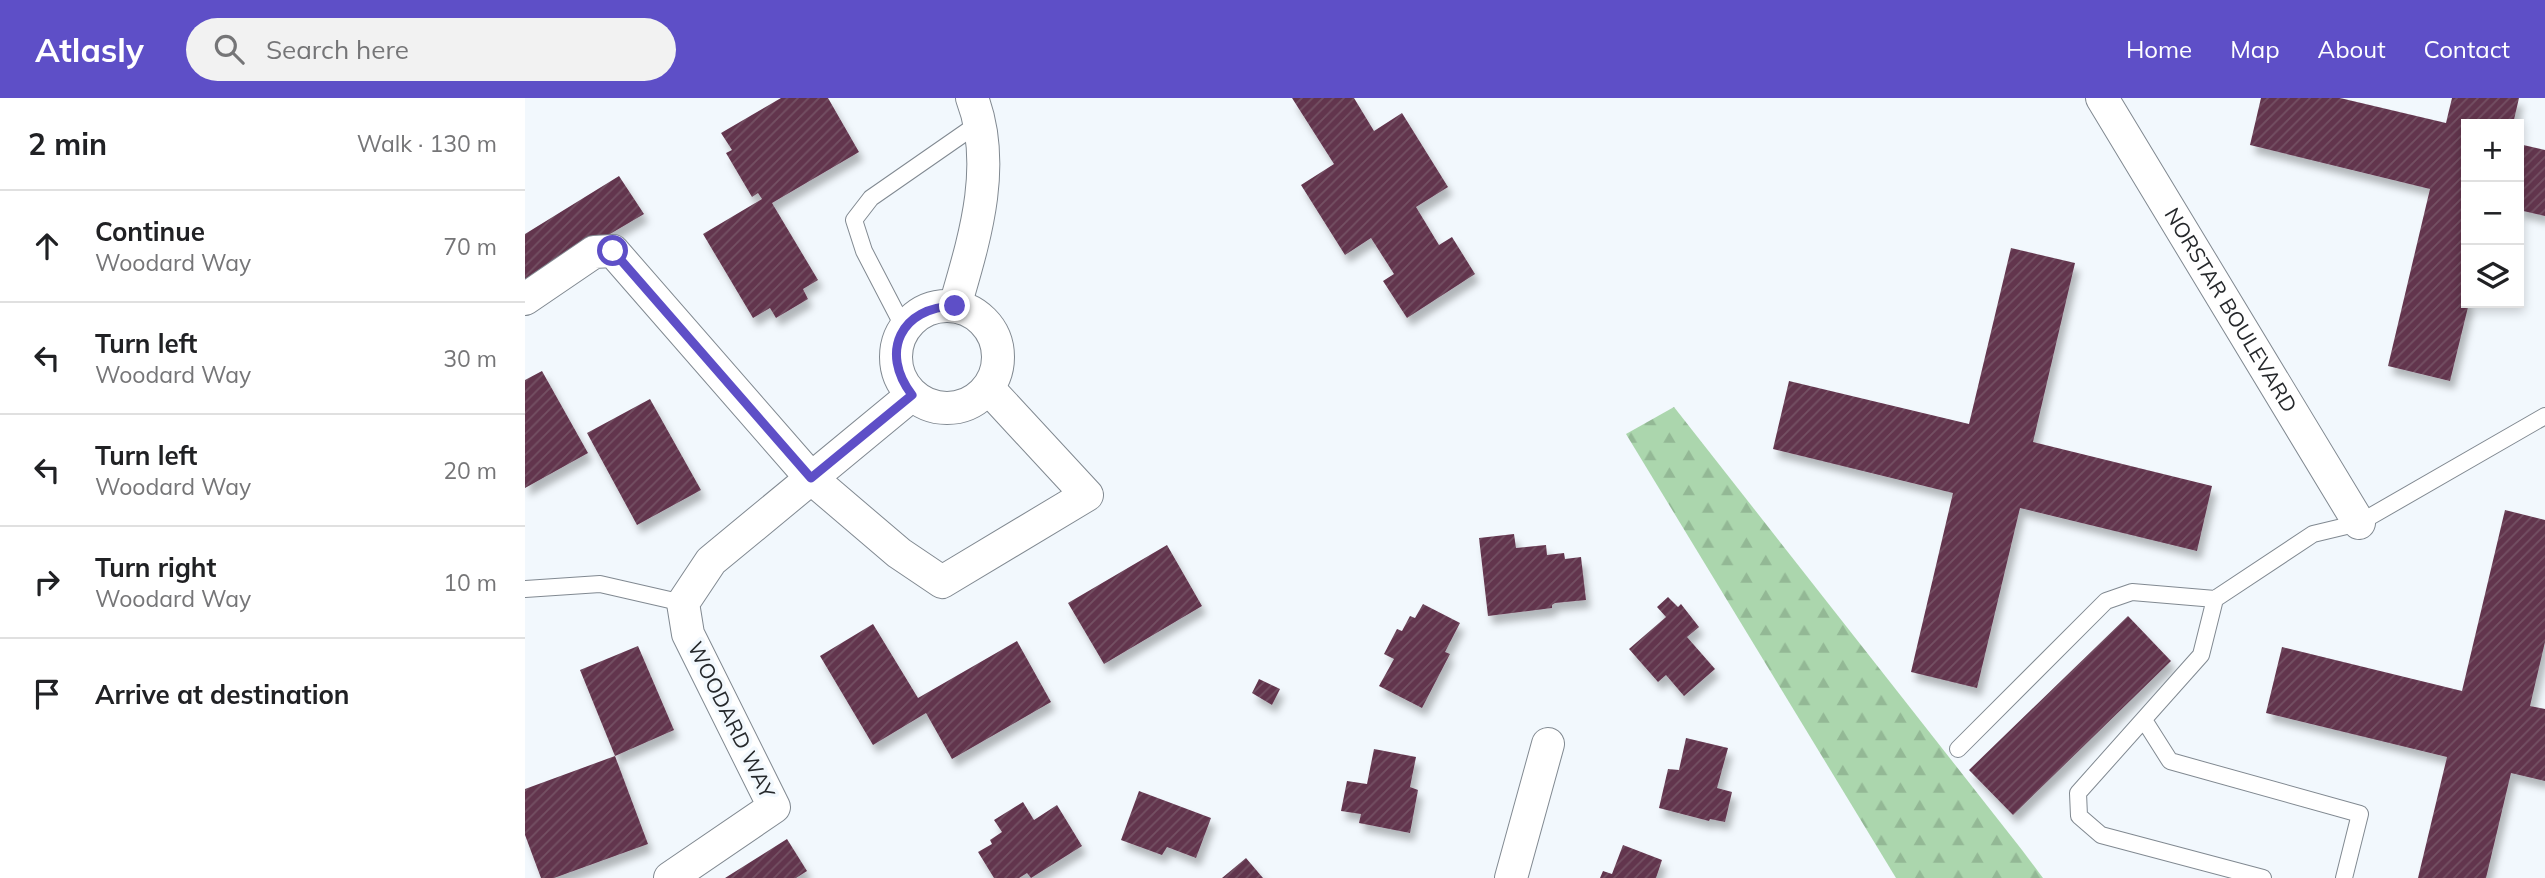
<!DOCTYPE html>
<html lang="en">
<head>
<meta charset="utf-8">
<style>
	body { margin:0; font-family:Mulish,sans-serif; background:#f2f2f2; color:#202124 }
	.controls { position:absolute; right:21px; top:21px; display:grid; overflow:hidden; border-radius:0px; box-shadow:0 4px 10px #0003 }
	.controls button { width:63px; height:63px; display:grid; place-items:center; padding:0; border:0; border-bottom:2px solid #e0e0e0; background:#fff; color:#202124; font:35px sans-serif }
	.stop { position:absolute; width:21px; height:21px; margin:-16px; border:5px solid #5e4fc7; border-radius:50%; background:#fff }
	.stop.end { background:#5e4fc7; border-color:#fff; box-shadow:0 2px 7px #0008 }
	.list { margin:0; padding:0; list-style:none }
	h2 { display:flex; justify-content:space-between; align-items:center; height:91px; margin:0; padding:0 28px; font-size:30px }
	h2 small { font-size:23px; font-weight:400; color:#757577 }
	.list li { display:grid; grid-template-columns:46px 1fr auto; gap:21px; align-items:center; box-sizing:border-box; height:112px; padding:0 28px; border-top:2px solid #e0e0e0 }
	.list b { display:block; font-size:26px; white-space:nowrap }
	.list p { margin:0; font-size:23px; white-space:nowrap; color:#757577 }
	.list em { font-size:23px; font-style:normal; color:#757577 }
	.icon { flex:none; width:38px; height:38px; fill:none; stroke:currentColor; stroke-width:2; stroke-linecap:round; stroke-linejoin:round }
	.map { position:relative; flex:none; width:2020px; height:780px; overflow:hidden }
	header { display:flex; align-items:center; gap:42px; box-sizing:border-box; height:98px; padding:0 35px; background:#5e4fc7; color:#fff }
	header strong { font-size:33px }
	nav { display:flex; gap:38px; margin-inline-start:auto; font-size:24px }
	.search { width:490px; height:63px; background:#f2f2f2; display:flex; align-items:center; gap:18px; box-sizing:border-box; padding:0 24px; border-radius:38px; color:#757577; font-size:26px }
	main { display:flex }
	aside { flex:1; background:#fff }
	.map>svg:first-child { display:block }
	.forest { fill:url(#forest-firs) }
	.building { fill:url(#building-hatch); filter:url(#shadow) }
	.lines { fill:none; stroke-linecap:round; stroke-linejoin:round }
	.service-casing { stroke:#818991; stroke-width:18 }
	.minor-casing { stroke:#818991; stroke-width:34 }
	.service { stroke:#fff; stroke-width:16 }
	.minor { stroke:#fff; stroke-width:32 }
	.route { stroke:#5e4fc7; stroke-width:9 }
	.labels { text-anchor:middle; stroke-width:7; stroke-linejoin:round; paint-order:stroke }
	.street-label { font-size:21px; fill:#26292c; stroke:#f2f8fd }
</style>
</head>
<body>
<header>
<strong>Atlasly</strong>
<div class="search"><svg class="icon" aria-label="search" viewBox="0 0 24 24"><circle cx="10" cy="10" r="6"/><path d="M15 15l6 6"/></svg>Search here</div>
<nav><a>Home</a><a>Map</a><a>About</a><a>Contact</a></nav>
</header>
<main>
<aside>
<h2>2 min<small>Walk · 130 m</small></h2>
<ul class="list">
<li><svg class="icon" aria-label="ahead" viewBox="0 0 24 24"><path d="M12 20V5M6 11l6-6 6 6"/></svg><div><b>Continue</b><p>Woodard Way</p></div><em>70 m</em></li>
<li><svg class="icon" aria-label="left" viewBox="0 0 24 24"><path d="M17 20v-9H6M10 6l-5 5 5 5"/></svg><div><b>Turn left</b><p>Woodard Way</p></div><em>30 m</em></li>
<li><svg class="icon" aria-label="left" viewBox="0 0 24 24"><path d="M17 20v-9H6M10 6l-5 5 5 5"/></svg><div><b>Turn left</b><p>Woodard Way</p></div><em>20 m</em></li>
<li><svg class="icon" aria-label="right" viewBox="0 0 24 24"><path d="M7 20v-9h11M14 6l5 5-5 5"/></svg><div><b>Turn right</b><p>Woodard Way</p></div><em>10 m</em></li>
<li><svg class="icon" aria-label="arrive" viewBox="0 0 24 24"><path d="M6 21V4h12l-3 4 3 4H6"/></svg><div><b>Arrive at destination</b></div></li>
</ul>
</aside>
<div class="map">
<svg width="2020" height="780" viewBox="0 0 2020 780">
	<defs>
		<pattern id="forest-firs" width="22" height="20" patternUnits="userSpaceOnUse" patternTransform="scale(1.75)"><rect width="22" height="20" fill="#abd6ad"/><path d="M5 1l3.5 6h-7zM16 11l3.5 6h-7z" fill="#93b895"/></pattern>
		<pattern id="building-hatch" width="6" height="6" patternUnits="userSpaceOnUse" patternTransform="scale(1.75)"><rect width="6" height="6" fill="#62354d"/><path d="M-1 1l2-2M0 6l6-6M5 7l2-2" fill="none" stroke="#745164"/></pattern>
		<filter id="shadow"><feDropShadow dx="4.5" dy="8" stdDeviation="3.5" flood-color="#0004"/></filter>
	</defs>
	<rect width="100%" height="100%" fill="#f2f8fd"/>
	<!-- forest -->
	<path class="forest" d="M1149,309L1497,752L1518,780H1371L1101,336Z"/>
	<!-- building -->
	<path class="building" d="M256,0H303L334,54L247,105L293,182L278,191L283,201L251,220L245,210L228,220L178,136L237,101L233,95L227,99L201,55L207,52L196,35Z
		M767,0H829L849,33L877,15L923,89L891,109L914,147L927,139L950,176L882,220L858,183L869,176L846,140L820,157L776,87L809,66Z
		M1736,0H1815L1921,25L1927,0H1994L1988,26H1941V205H1944L1925,283L1863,268L1905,91L1725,47Z
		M1994,46L2020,52V118L1994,112Z
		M94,78L119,116L0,186V136Z
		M1486,150L1550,165L1508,344L1687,388L1672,453L1495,410L1452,590L1386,574L1428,395L1248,351L1264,283L1444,326Z
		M17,273L63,355L0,390V282Z
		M125,301L176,392L112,427L62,335Z
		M1980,412L2020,422V544L2005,608L2020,611V683L1986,675L1961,780H1893L1922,659L1741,615L1757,549L1937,593Z
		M989,436L991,450L1021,447L1022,457L1039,455L1040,461L1056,459L1061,502L1030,505L1027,507V510L963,518L954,440Z
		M642,447L677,508L579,566L543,505Z
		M1143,499L1153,509L1156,506L1174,529L1162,539L1190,571L1159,598L1141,577L1133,584L1104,551L1141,519L1132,509Z
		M898,506L935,525L920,554L925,556L897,610L854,588L869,561L859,556L872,531L877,533L885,518L890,520Z
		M1603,518L1646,563L1488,717L1444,672Z
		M348,526L393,600L492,543L526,604L427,661L401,615L348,647L295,558Z
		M113,548L149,632L90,658L55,572Z
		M734,581L755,591L747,607L727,595Z
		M1161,640L1203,650L1192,690L1207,694L1200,724L1185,721L1184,723L1134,710L1143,671L1154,672Z
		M849,651L891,659L885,689L893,692L885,735L834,725L836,716L816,713L822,683L842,686Z
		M90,658L123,746L29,780H16L0,737V691Z
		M614,693L686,720L671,760L642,749L637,757L596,742Z
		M498,704L509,722L532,707L557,748L506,780L502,775L494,780H469L453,754L467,746L465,742L477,734L469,722Z
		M262,741L282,773L271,780H200Z
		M1098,747L1137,762L1131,780H1075L1078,773L1087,776Z
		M721,760L738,780H697Z"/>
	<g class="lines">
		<defs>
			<path id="service" d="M379,230L339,153L329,122L346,100L454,25
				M0,491L75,486L158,505
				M1619,622L1645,663L1835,716L1819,780
				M1433,651L1581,503L1607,494L1690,501
				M1738,780L1576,737L1554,718L1553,695L1676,557L1690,501L1788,436L1834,425L2020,318"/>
			<g id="minor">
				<path id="s1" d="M1577,0L1834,425"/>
				<path d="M0,201L69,154L88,153L286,380L374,455L417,484L562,397L463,290"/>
				<path d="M430,208C449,142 473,68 447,0"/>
				<circle cx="422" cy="259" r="51"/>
				<path d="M145,780L249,709L163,536L158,505L186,463L387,297"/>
				<path d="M986,780L1023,646"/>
			</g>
		</defs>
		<!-- service casing -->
		<use href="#service" class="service-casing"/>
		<!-- minor casing -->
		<use href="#minor" class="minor-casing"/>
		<!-- service -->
		<use href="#service" class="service"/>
		<!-- minor -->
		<use href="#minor" class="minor"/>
	</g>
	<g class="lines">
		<!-- route -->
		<path class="route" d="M88,153L286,380L387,297C354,254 376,209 430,208"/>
	</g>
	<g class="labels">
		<!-- street labels -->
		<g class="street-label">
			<text dy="7" stroke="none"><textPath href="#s1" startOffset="248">NORSTAR BOULEVARD</textPath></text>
			<text transform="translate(206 622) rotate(64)" y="7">WOODARD WAY</text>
		</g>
	</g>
</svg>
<div class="controls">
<button>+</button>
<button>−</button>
<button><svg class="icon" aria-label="layers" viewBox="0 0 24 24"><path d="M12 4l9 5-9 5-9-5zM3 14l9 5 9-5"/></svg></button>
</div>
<div class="stop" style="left:88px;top:153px"></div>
<div class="stop end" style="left:430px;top:208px"></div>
</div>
</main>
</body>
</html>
